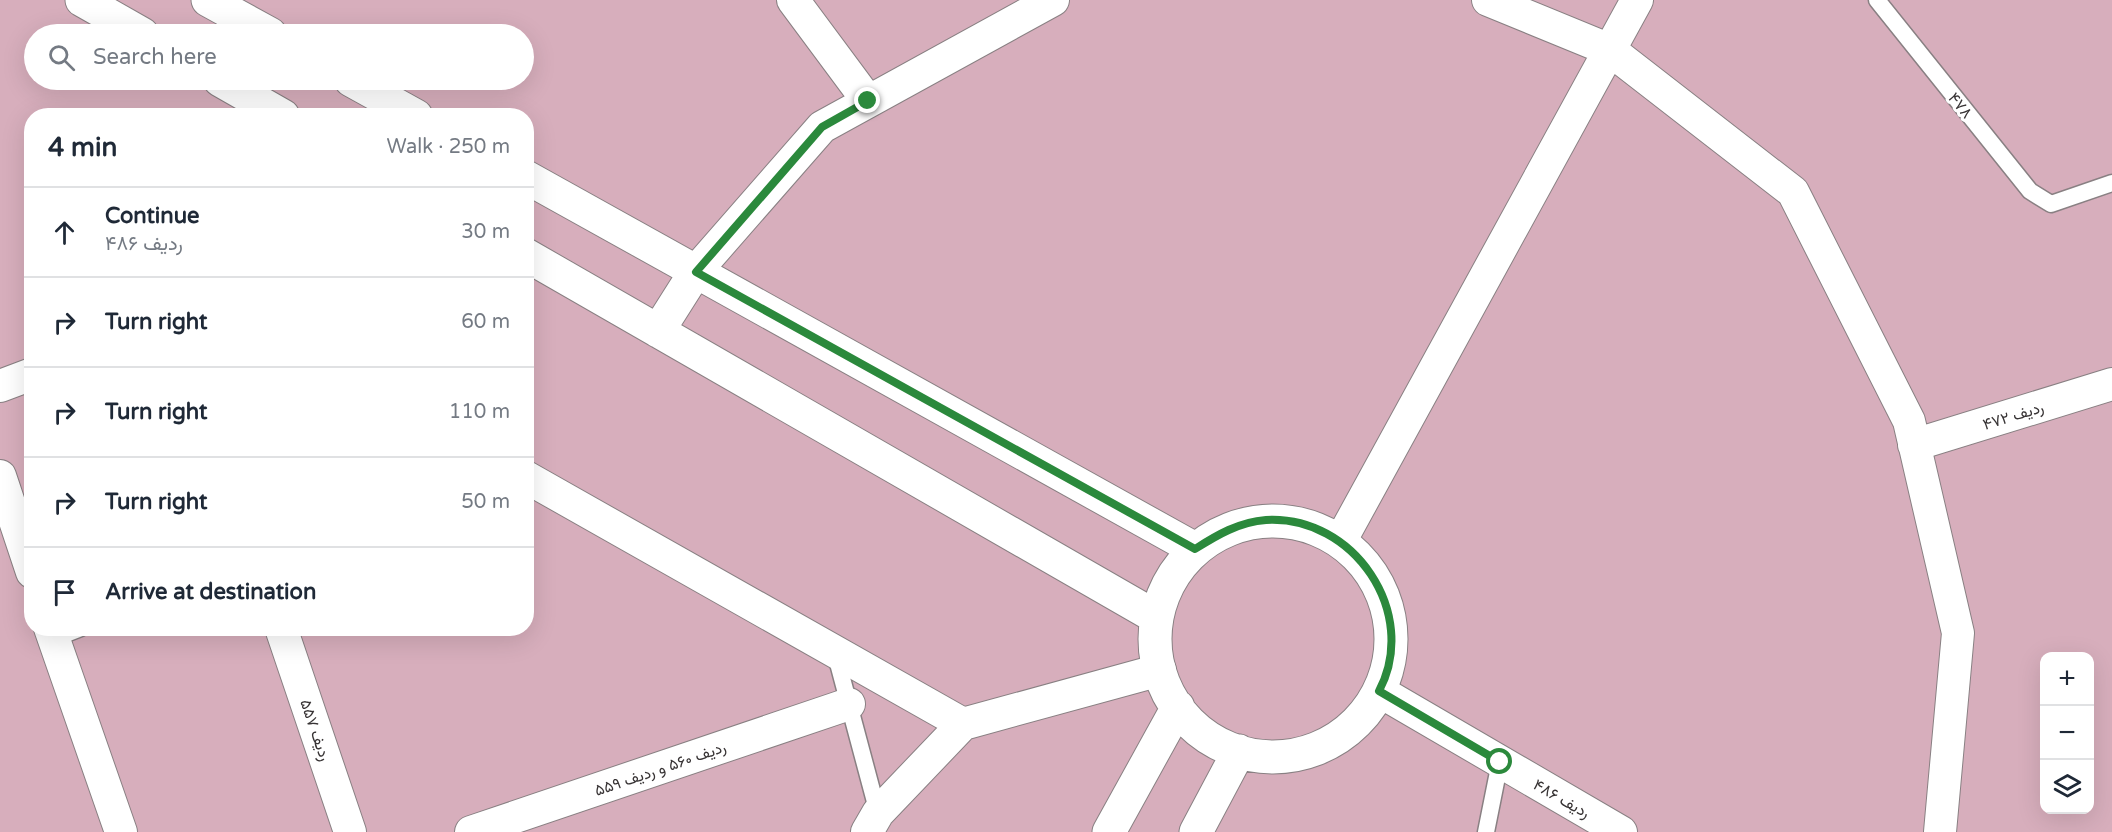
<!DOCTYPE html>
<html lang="en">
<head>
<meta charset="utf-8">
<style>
	body { margin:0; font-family:"Varela Round",Vazirmatn,sans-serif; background:#f6f6f7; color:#1f2937 }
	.controls { position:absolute; right:18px; bottom:18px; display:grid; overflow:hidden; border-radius:12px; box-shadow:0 6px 24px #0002 }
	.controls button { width:54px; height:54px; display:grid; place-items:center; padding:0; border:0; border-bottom:2px solid #e0e1e3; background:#fff; color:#1f2937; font:30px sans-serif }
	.stop { position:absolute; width:18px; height:18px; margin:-14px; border:4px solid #2b893c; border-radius:50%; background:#fff }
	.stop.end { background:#2b893c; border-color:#fff; box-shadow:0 2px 6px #0008 }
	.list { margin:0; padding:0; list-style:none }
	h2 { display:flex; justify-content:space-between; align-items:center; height:78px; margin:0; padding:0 24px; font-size:26px }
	h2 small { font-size:20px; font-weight:400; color:#747a83 }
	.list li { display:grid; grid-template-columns:39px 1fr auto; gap:18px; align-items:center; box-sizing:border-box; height:90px; padding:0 24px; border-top:2px solid #e0e1e3 }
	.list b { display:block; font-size:22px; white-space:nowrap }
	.list p { margin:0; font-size:20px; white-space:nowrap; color:#747a83 }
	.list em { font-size:20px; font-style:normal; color:#747a83 }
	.icon { flex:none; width:33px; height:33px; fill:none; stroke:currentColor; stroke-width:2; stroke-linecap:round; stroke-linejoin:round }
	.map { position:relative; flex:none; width:2112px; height:832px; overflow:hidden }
	.search { position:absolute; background:#fff; box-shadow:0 6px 24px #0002; left:24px; top:24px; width:510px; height:66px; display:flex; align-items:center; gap:15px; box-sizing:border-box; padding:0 21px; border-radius:33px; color:#747a83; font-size:22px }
	.panel { position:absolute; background:#fff; box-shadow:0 6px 24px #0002; left:24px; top:108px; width:510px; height:528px; border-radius:24px }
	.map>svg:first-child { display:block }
	.green { fill:#d7aebc; fill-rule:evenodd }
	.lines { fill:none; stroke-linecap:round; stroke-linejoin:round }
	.lane-casing { stroke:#898083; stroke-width:19 }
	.street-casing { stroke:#898083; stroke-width:34 }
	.secondary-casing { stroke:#898083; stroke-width:35 }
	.lane { stroke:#fff; stroke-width:16 }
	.street { stroke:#fff; stroke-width:32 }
	.secondary { stroke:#fff; stroke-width:33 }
	.route { stroke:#2b893c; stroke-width:8 }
	.labels { text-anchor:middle; stroke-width:6; stroke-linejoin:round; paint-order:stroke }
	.street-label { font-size:16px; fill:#383435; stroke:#fff }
</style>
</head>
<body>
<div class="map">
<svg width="2112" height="832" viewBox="0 0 2112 832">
	<rect width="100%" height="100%" fill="#f4eaed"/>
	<!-- green -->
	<path class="green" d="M0,0H2112V832H0ZM34,34H524V80H34ZM32,116H526V628H32ZM2044,656H2090V810H2044Z"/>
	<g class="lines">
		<defs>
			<path id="lane" d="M1877,0L2030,191L2051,204L2112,183
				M53,639L81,628
				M835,652L878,813
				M1486,832L1500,762"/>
			<path id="street" d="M793,0L868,101
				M1488,0L1610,50L1793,192L1909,421L1958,633L1940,832
				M696,271L822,127L1053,0
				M0,386L32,374
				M1914,445L2112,384
				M0,476L32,572
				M526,477L963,724L1160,670
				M1341,540L1637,0
				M50,628L121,832
				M281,628L350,832
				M1379,691L1621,832
				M471,832L849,704
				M867,832L878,813L963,724"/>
			<path id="secondary" d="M82,0L142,34
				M208,0L270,34
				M220,80L283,116
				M351,80L416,116
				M526,177L1195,549
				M526,255L1156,617
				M658,331L696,271
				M1155 639a118 118 0 1 1 236 0a118 118 0 1 1-236 0Z
				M1109,832L1178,707
				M1196,832L1239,751"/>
		</defs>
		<!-- lane casing -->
		<use href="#lane" class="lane-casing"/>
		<!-- street casing -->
		<use href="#street" class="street-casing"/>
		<!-- secondary casing -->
		<use href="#secondary" class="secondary-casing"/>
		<!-- lane -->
		<use href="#lane" class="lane"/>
		<!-- street -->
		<use href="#street" class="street"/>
		<!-- secondary -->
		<use href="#secondary" class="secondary"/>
	</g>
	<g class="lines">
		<!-- route -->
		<path class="route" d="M868,101L822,127L696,272L1195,549C1217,535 1239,522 1266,520C1354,515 1420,613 1379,691L1500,762"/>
	</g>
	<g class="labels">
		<!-- street labels -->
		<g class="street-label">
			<text transform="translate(1961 105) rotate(51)" y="6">۴۷۸</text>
			<text transform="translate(2013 415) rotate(-17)" y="6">ردیف ۴۷۲</text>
			<text transform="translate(316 730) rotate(71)" y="6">ردیف ۵۵۷</text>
			<text transform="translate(660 768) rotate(-19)" y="6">ردیف ۵۶۰ و ردیف ۵۵۹</text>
			<text transform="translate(1562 798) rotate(30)" y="6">ردیف ۴۸۶</text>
		</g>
	</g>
</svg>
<div class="controls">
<button>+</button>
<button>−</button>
<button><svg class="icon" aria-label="layers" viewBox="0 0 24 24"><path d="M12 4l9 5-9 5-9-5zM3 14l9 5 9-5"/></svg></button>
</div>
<div class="stop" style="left:1500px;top:762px"></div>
<div class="stop end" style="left:868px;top:101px"></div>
<div class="search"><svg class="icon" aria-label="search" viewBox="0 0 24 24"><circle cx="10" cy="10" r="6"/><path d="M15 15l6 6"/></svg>Search here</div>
<section class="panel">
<h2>4 min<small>Walk · 250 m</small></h2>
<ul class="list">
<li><svg class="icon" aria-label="ahead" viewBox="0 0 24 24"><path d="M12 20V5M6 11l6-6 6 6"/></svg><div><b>Continue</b><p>ردیف ۴۸۶</p></div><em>30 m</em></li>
<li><svg class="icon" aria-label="right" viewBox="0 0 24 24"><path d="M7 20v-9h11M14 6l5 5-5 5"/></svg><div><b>Turn right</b></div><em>60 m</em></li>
<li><svg class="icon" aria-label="right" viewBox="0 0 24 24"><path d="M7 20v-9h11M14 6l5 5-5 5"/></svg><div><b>Turn right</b></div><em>110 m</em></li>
<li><svg class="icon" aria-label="right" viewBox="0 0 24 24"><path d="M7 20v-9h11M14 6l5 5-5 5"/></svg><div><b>Turn right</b></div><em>50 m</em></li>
<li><svg class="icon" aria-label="arrive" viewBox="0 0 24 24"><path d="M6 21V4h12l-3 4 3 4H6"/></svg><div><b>Arrive at destination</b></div></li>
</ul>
</section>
</div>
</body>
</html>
